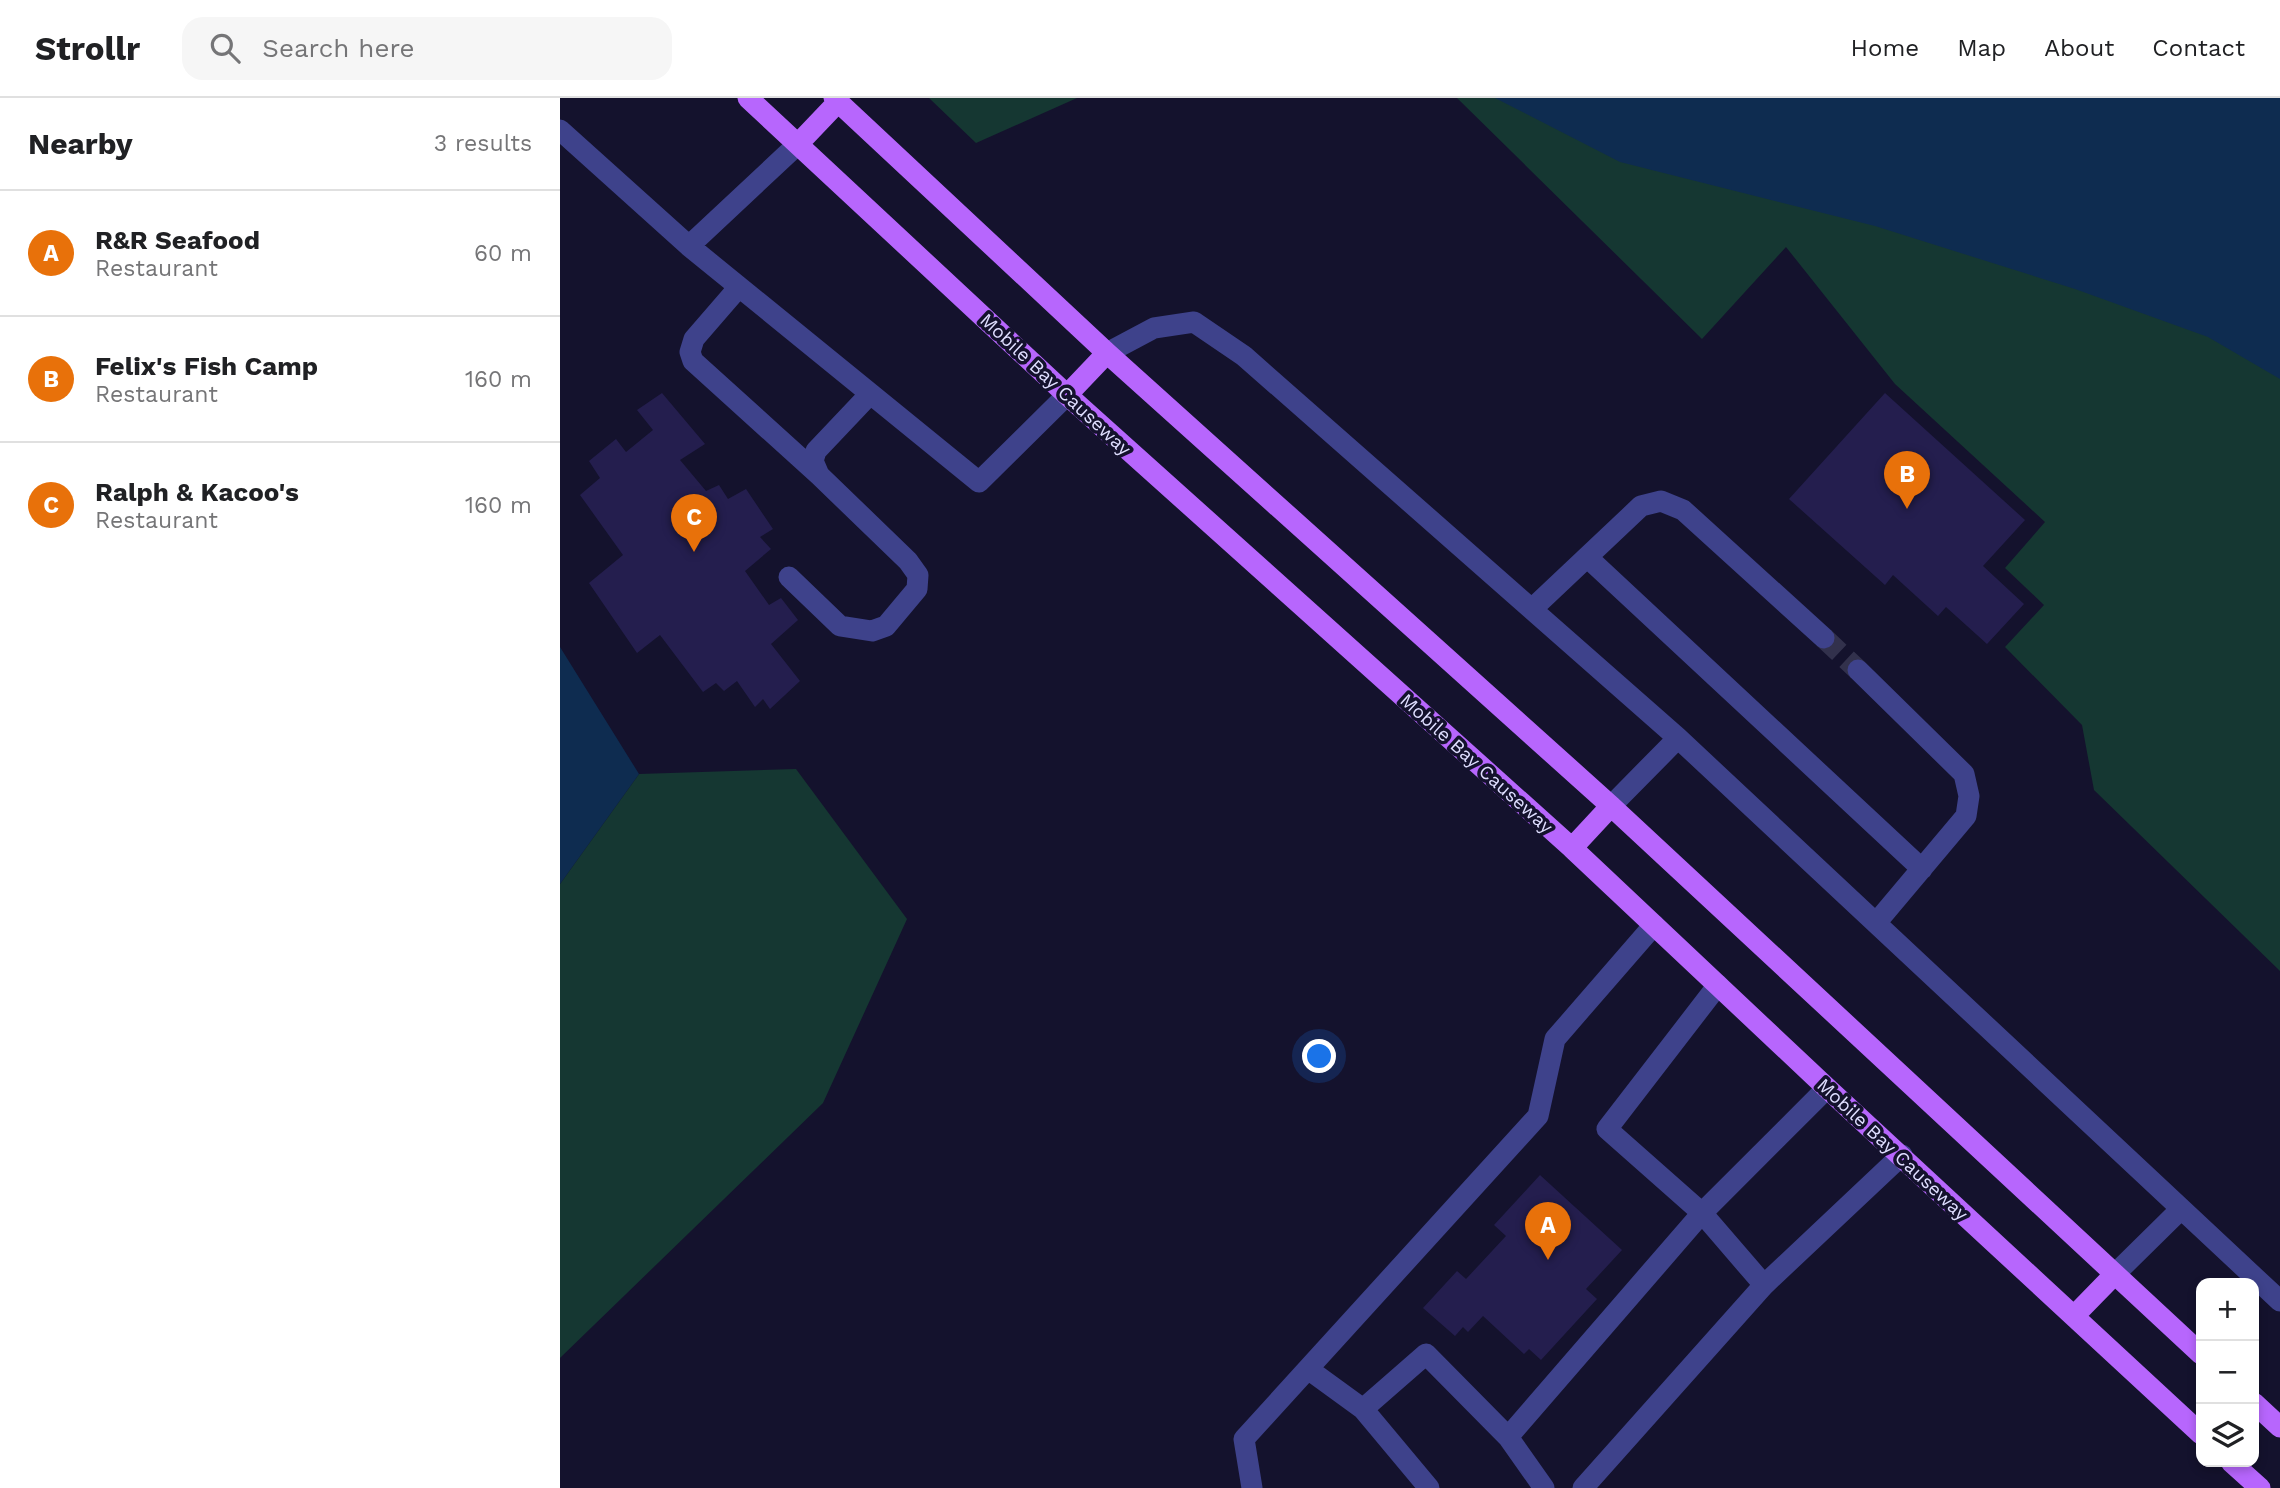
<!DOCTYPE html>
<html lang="en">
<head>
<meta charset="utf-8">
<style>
	body { margin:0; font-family:"Work Sans",sans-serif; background:#f6f6f6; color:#202124 }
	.controls { position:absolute; right:21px; bottom:21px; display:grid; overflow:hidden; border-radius:14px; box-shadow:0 4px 10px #0003 }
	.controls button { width:63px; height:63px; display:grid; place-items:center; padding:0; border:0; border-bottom:2px solid #e0e0e0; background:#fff; color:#202124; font:35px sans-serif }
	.you { position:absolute; left:760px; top:959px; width:24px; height:24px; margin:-18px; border:5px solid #fff; border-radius:50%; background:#1a73e8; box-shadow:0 0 0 10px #1a73e833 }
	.badge { display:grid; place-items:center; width:46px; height:46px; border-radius:50%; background:#7c3aed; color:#fff; font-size:23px; font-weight:700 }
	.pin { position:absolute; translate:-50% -58px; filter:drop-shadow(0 2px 4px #0008) }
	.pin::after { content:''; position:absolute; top:37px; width:24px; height:21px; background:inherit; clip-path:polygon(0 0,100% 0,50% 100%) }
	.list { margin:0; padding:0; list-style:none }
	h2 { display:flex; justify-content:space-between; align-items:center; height:91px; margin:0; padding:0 28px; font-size:30px }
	h2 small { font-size:23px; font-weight:400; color:#757577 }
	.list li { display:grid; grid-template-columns:46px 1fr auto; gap:21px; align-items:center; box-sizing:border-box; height:126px; padding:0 28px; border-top:2px solid #e0e0e0 }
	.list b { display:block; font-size:26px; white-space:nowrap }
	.list p { margin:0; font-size:23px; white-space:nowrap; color:#757577 }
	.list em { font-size:23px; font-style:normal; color:#757577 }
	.icon { flex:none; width:38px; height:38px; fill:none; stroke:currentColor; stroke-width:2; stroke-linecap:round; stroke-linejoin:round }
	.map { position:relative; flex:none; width:1720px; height:1390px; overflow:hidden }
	header { display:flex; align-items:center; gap:42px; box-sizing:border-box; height:98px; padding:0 35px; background:#fff; border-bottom:2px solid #e0e0e0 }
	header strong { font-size:33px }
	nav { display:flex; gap:38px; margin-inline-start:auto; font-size:24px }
	.search { width:490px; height:63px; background:#f6f6f6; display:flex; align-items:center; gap:18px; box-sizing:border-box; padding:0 24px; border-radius:21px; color:#757577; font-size:26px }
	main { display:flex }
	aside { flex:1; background:#fff }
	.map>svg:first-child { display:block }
	.green { fill:#153732 }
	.water { fill:#0e2c50 }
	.building { fill:#241e4e }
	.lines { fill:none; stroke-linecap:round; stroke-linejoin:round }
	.minor-tunnel { stroke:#32314c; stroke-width:21; stroke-dasharray:21 10; stroke-linecap:butt }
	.minor { stroke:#3e428b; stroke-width:21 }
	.major { stroke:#b766fd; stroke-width:21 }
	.labels { text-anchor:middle; stroke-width:7; stroke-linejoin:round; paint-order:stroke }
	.street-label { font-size:19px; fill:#dfdeff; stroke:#14122d }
</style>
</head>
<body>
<header>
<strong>Strollr</strong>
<div class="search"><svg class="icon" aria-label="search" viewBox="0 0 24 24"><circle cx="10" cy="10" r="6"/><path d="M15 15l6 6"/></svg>Search here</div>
<nav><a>Home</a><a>Map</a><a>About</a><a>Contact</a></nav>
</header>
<main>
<aside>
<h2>Nearby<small>3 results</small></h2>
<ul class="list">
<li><span class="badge" style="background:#e8710a">A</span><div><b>R&amp;R Seafood</b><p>Restaurant</p></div><em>60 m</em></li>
<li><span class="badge" style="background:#e8710a">B</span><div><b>Felix's Fish Camp</b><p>Restaurant</p></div><em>160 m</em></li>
<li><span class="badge" style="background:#e8710a">C</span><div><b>Ralph &amp; Kacoo's</b><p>Restaurant</p></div><em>160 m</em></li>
</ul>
</aside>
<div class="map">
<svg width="1720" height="1390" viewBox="0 0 1720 1390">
	<rect width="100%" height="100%" fill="#14122d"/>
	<!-- green -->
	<path class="green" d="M369,0H517L416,45Z
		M897,0H1720V873L1534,692L1522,627L1445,549L1484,507L1445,470L1485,424L1335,286L1226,149L1142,241Z
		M236,671L347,821L263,1005L0,1260V786L79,676Z"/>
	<!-- water -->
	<path class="water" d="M935,0H1720V281L1648,239L1515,191L1315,128L1060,64Z
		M0,549L79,676L0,786Z"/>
	<!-- building -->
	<path class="building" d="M102,295L145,346L120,362L146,393L159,387L168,401L186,391L213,431L200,439L211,451L185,473L209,507L221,500L238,522L211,546L240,583L210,611L203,601L195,609L177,583L164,593L156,585L143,594L100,537L77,555L29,485L63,457L20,397L40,380L29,363L56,341L66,354L93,332L77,312Z
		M1325,295L1465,422L1423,468L1464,506L1427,546L1386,509L1378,518L1333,477L1325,487L1229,401Z
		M980,1077L1062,1152L1026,1191L1037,1201L981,1262L969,1251L964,1256L923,1218L908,1234L903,1229L895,1238L863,1210L897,1173L906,1181L946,1138L934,1127Z"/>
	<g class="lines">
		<!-- minor-tunnel -->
		<path class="minor-tunnel" d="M1264,540L1298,572"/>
		<!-- minor -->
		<path class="minor" d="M0,32L129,148L238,46
			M129,148L419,384L507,297
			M179,189L134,241L130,254L133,263L259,377
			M547,255L594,230L634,224L684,258L1118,640L1720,1203
			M1027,459L1362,771
			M229,479L280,528L312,533L326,528L357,491L358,477L348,463L259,377L253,363L256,353L310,296
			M972,511L1081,408L1101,403L1123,412L1264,540
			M1298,572L1404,676L1409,698L1406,718L1316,825
			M1051,708L1118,640
			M1158,887L1047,1031L1142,1115L1204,1187L1342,1057
			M1555,1176L1621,1111
			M748,1271L803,1311
			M948,1339L984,1390
			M692,1390L684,1341L978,1018L995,941L1094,827
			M869,1390L803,1311L866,1256L948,1339L1142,1115L1267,990
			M1023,1390L1204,1187"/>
		<!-- major -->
		<path class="major" d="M188,0L507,297L1012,750L1267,990L1641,1336
			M274,0L547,255L1051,708L1641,1256
			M238,46L278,4
			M507,297L547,255
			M1012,750L1051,708
			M1514,1218L1555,1176
			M1694,1305L1720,1329
			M1671,1364L1700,1390"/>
	</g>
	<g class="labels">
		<!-- street labels -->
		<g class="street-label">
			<text transform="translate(496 286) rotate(43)" y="7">Mobile Bay Causeway</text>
			<text transform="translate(917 665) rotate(42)" y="7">Mobile Bay Causeway</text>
			<text transform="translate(1333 1051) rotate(43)" y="7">Mobile Bay Causeway</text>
		</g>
	</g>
</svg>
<div class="controls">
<button>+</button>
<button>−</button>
<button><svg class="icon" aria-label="layers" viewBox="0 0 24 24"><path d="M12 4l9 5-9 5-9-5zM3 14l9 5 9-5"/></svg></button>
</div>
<div class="you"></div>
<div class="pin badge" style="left:988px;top:1162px;background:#e8710a">A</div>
<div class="pin badge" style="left:1347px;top:411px;background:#e8710a">B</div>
<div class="pin badge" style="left:134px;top:454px;background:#e8710a">C</div>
</div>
</main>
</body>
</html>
